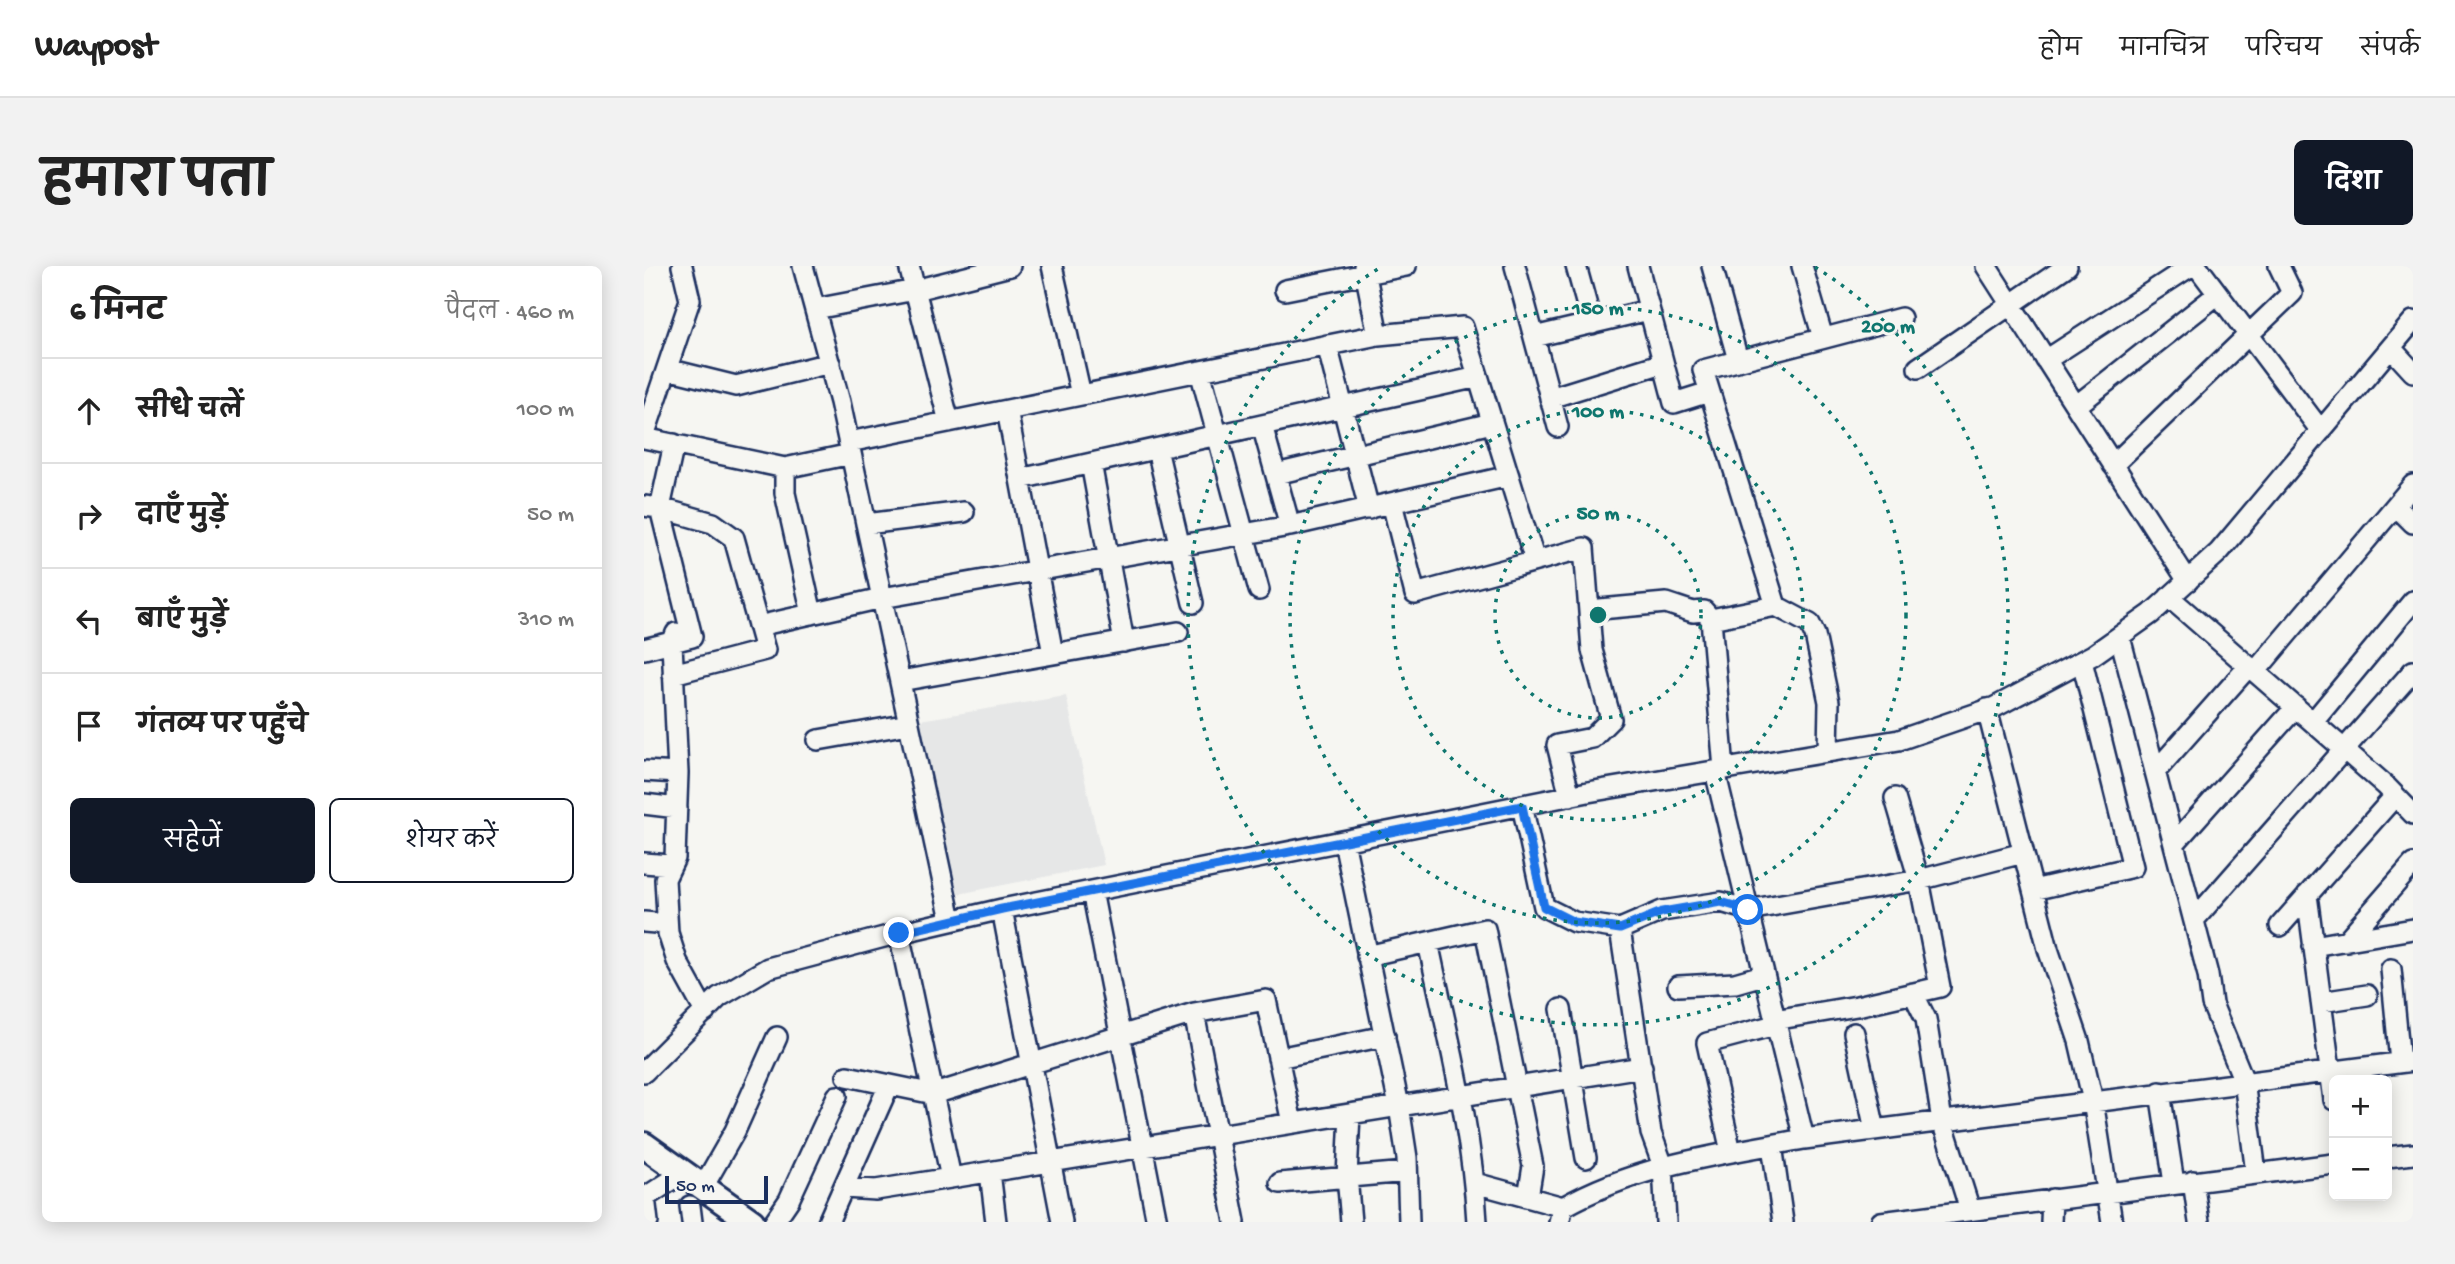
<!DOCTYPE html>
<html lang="hi">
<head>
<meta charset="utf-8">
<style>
	body { margin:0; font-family:"Gochi Hand","Playpen Sans Deva",sans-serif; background:#f2f2f2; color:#222 }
	.controls { position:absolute; right:21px; bottom:21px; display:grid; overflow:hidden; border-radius:10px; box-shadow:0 4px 18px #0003 }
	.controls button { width:63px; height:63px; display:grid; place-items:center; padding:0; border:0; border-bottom:2px solid #e0e0e0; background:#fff; color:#222; font:35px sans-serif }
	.scale { position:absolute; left:21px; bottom:18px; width:103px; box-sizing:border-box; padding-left:7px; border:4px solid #1b2f5e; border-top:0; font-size:19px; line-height:24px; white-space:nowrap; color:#1b2f5e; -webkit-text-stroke:5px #f6f6f2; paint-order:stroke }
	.stop { position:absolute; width:21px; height:21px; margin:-16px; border:5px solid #1a73e8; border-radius:50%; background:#fff }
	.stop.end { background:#1a73e8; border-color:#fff; box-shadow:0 2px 7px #0008 }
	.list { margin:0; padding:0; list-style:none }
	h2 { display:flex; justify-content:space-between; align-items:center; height:91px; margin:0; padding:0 28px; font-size:30px }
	h2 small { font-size:23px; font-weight:400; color:#767676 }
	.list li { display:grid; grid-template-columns:46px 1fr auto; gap:21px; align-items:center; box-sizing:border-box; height:105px; padding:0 28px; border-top:2px solid #e0e0e0 }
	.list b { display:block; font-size:26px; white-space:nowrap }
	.list em { font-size:23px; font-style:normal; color:#767676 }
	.actions { display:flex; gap:14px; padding:21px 28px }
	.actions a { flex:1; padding:16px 0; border:2px solid #111827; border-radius:10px; text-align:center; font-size:24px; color:#111827 }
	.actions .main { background:#111827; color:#fff }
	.icon { flex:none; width:38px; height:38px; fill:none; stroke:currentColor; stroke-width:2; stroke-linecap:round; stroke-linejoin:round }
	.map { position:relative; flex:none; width:1769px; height:956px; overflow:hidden; border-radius:10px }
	header { display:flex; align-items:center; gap:42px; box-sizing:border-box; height:98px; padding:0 35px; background:#fff; border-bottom:2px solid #e0e0e0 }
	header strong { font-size:33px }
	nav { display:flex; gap:38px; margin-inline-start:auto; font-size:24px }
	.intro { display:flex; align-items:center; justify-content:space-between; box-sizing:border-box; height:168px; padding:0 42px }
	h1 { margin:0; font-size:49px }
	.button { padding:18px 32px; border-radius:10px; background:#111827; color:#fff; font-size:24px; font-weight:700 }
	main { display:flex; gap:42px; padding:0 42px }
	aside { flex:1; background:#fff; border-radius:10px; box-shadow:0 4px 18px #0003 }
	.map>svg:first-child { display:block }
	.built { fill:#e6e7e7 }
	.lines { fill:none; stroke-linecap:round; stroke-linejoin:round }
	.minor-casing { stroke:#1b2f5e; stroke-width:24 }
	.major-casing { stroke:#1b2f5e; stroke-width:30 }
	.minor { stroke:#f6f6f2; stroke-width:19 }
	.major { stroke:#f6f6f2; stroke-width:24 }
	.route { stroke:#1a73e8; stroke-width:9 }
	.ring { fill:none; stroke:#0f766e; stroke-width:3.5; stroke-dasharray:3.5 7 }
	.centre { fill:#0f766e; stroke:#f6f6f2; stroke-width:3.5 }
	.ring-label { font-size:21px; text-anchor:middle; font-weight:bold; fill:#0f766e; stroke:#f6f6f2; stroke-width:6; stroke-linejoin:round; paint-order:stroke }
</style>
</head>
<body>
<header>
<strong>Waypost</strong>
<nav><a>होम</a><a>मानचित्र</a><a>परिचय</a><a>संपर्क</a></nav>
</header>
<div class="intro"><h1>हमारा पता</h1><a class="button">दिशा</a></div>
<main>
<aside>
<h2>6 मिनट<small>पैदल · 460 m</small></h2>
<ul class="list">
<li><svg class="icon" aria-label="ahead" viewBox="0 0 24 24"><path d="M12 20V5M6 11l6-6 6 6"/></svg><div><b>सीधे चलें</b></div><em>100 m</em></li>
<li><svg class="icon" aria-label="right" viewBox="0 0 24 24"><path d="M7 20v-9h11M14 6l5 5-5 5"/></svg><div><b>दाएँ मुड़ें</b></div><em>50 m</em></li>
<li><svg class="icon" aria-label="left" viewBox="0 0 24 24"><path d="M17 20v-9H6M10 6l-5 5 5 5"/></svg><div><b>बाएँ मुड़ें</b></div><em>310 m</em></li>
<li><svg class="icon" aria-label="arrive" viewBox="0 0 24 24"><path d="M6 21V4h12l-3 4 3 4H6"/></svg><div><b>गंतव्य पर पहुँचे</b></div></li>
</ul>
<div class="actions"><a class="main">सहेजें</a><a>शेयर करें</a></div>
</aside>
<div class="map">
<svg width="1769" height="956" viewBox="0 0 1769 956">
	<rect width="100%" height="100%" fill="#f6f6f2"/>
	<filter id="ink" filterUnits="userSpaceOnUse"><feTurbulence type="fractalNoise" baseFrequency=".0143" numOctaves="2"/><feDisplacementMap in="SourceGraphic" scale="14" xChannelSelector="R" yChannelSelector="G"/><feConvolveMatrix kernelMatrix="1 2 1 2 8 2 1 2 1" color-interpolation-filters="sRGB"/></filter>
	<g filter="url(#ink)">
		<!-- built -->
		<path class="built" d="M422,430L460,599L310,629L276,454Z"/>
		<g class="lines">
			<defs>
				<path id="minor" d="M159,0L196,136L307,654
					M265,0L305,156
					M408,0L437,129
					M720,0L734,69
					M871,0L914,161
					M932,0L948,58
					M994,0L1030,137L1065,126
					M1068,0L1094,94
					M1158,0L1179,72
					M1342,0L1544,315
					M1553,0L1677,165
					M641,24L762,0
					M171,43L271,24L366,0
					M890,71L1005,44
					M683,79L725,243
					M1747,82L1769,106
					M1402,94L1547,0
					M1274,102L1423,0
					M23,103L92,120L186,97
					M556,105L615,324
					M906,132L1019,97
					M1432,140L1574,28
					M363,144L409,388
					M618,159L646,260
					M0,170L46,34L38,0
					M0,172L141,202L207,188
					M205,176L734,69L819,61L891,295
					M513,183L549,337
					M447,197L480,376
					M1469,199L1648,27L1635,0
					M141,202V227L168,348
					M632,208L848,157
					M376,213L834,111
					M748,237L771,328L940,282L948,384L967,453L948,472L913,479L926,530
					M0,240L16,242L30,178
					M1752,240L1769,257
					M222,258L320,246
					M1525,331L1741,519L1769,548
					M945,344L1022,337L1049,346L1060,345L1067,353
					M114,360L238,332L646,260L865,210
					M32,367L28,377L34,507L31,592L21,613L24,667L33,695L61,746
					M1476,371L1564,709L1568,738L1600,815L1612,907
					M0,383L48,371L16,242L69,257L90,272L121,384L29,408
					M1611,406L1769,219
					M256,415L534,366
					M1343,443L1404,683L1435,775L1449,835L1468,956
					M1669,456L1769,335
					M174,474L265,458
					M1184,486L1185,436L1171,369L1166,358L1132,340L1059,104L1257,52
					M1080,503L1067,353L1132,340
					M0,505L34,507
					M1071,505L1160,873
					M1511,506L1605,400
					M0,538L33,542
					M878,539L900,641L930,656L976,663L1007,867L1019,900L1022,956
					M700,575L755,840L763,892L765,956
					M1530,578L1652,441
					M0,597L27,599
					M1389,624L1489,601L1438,395
					M448,625L513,956
					M1663,629L1690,834
					M358,643L418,956
					M1550,654L1769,405
					M0,656L23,658
					M1636,660L1751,530
					M976,663L1018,645L1077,636L1104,644L1275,614L1379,587
					M255,667L307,912
					M1702,675L1769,598
					M784,676C803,768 828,861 833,956
					M1669,680L1769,663
					M723,690L841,663L889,900L884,931
					M1747,703L1756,796
					M1034,720L1091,717L1119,709L1121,715
					M1269,727L1282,753L1298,855L1326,944
					M1677,736L1723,729
					M917,743L942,892
					M550,747L591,956
					M1130,754L1213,740L1296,721L1275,614L1251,532
					M1210,767L1231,864
					M634,792L741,770
					M0,806L75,731L124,702L255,667L358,643L944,526L1255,474L1351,441L1449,389L1507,348L1575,286L1769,55
					M203,810L290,828L550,747L622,734L648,857
					M1516,826L1530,917
					M706,848L703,910L707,956
					M1128,879L1139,956
					M1087,886L1063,777L1131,759
					M1743,891L1769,888
					M346,906L352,956
					M1549,915L1555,956
					M636,917L763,906
					M831,917L919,941
					M59,921L91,865L133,771
					M200,922L232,924L998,801
					M1,931L4,956
					M0,932L39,907
					M46,940L48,956
					M130,956L145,934L193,830
					M184,956L245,819
					M915,956L919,941C993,899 1077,888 1160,873L1769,795
					M1237,956L1690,898
					M1407,956L1408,933"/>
				<path id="major" d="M0,879L108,956"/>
			</defs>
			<!-- minor casing -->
			<use href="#minor" class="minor-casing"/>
			<!-- major casing -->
			<use href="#major" class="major-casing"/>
			<!-- minor -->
			<use href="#minor" class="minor"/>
			<!-- major -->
			<use href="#major" class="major"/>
		</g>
	</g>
	<g class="lines" filter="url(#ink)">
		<!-- route -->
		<path class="route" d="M255,667L358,643L878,540L900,641L930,656L976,663L1018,646L1077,636L1104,644"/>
	</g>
	<!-- distance rings -->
	<g class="ring">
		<circle cx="954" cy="349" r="103"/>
		<circle cx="954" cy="349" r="205"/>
		<circle cx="954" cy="349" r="308"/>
		<path d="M1171 1A410 410 0 1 1 737 1"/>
	</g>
	<circle cx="954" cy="349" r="10" class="centre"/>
	<g class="ring-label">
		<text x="954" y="48">150 m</text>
		<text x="1244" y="66">200 m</text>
		<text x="954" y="151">100 m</text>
		<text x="954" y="253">50 m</text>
	</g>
</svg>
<div class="controls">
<button>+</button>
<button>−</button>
</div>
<div class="scale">50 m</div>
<div class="stop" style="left:1104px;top:644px"></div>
<div class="stop end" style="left:255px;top:667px"></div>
</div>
</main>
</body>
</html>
